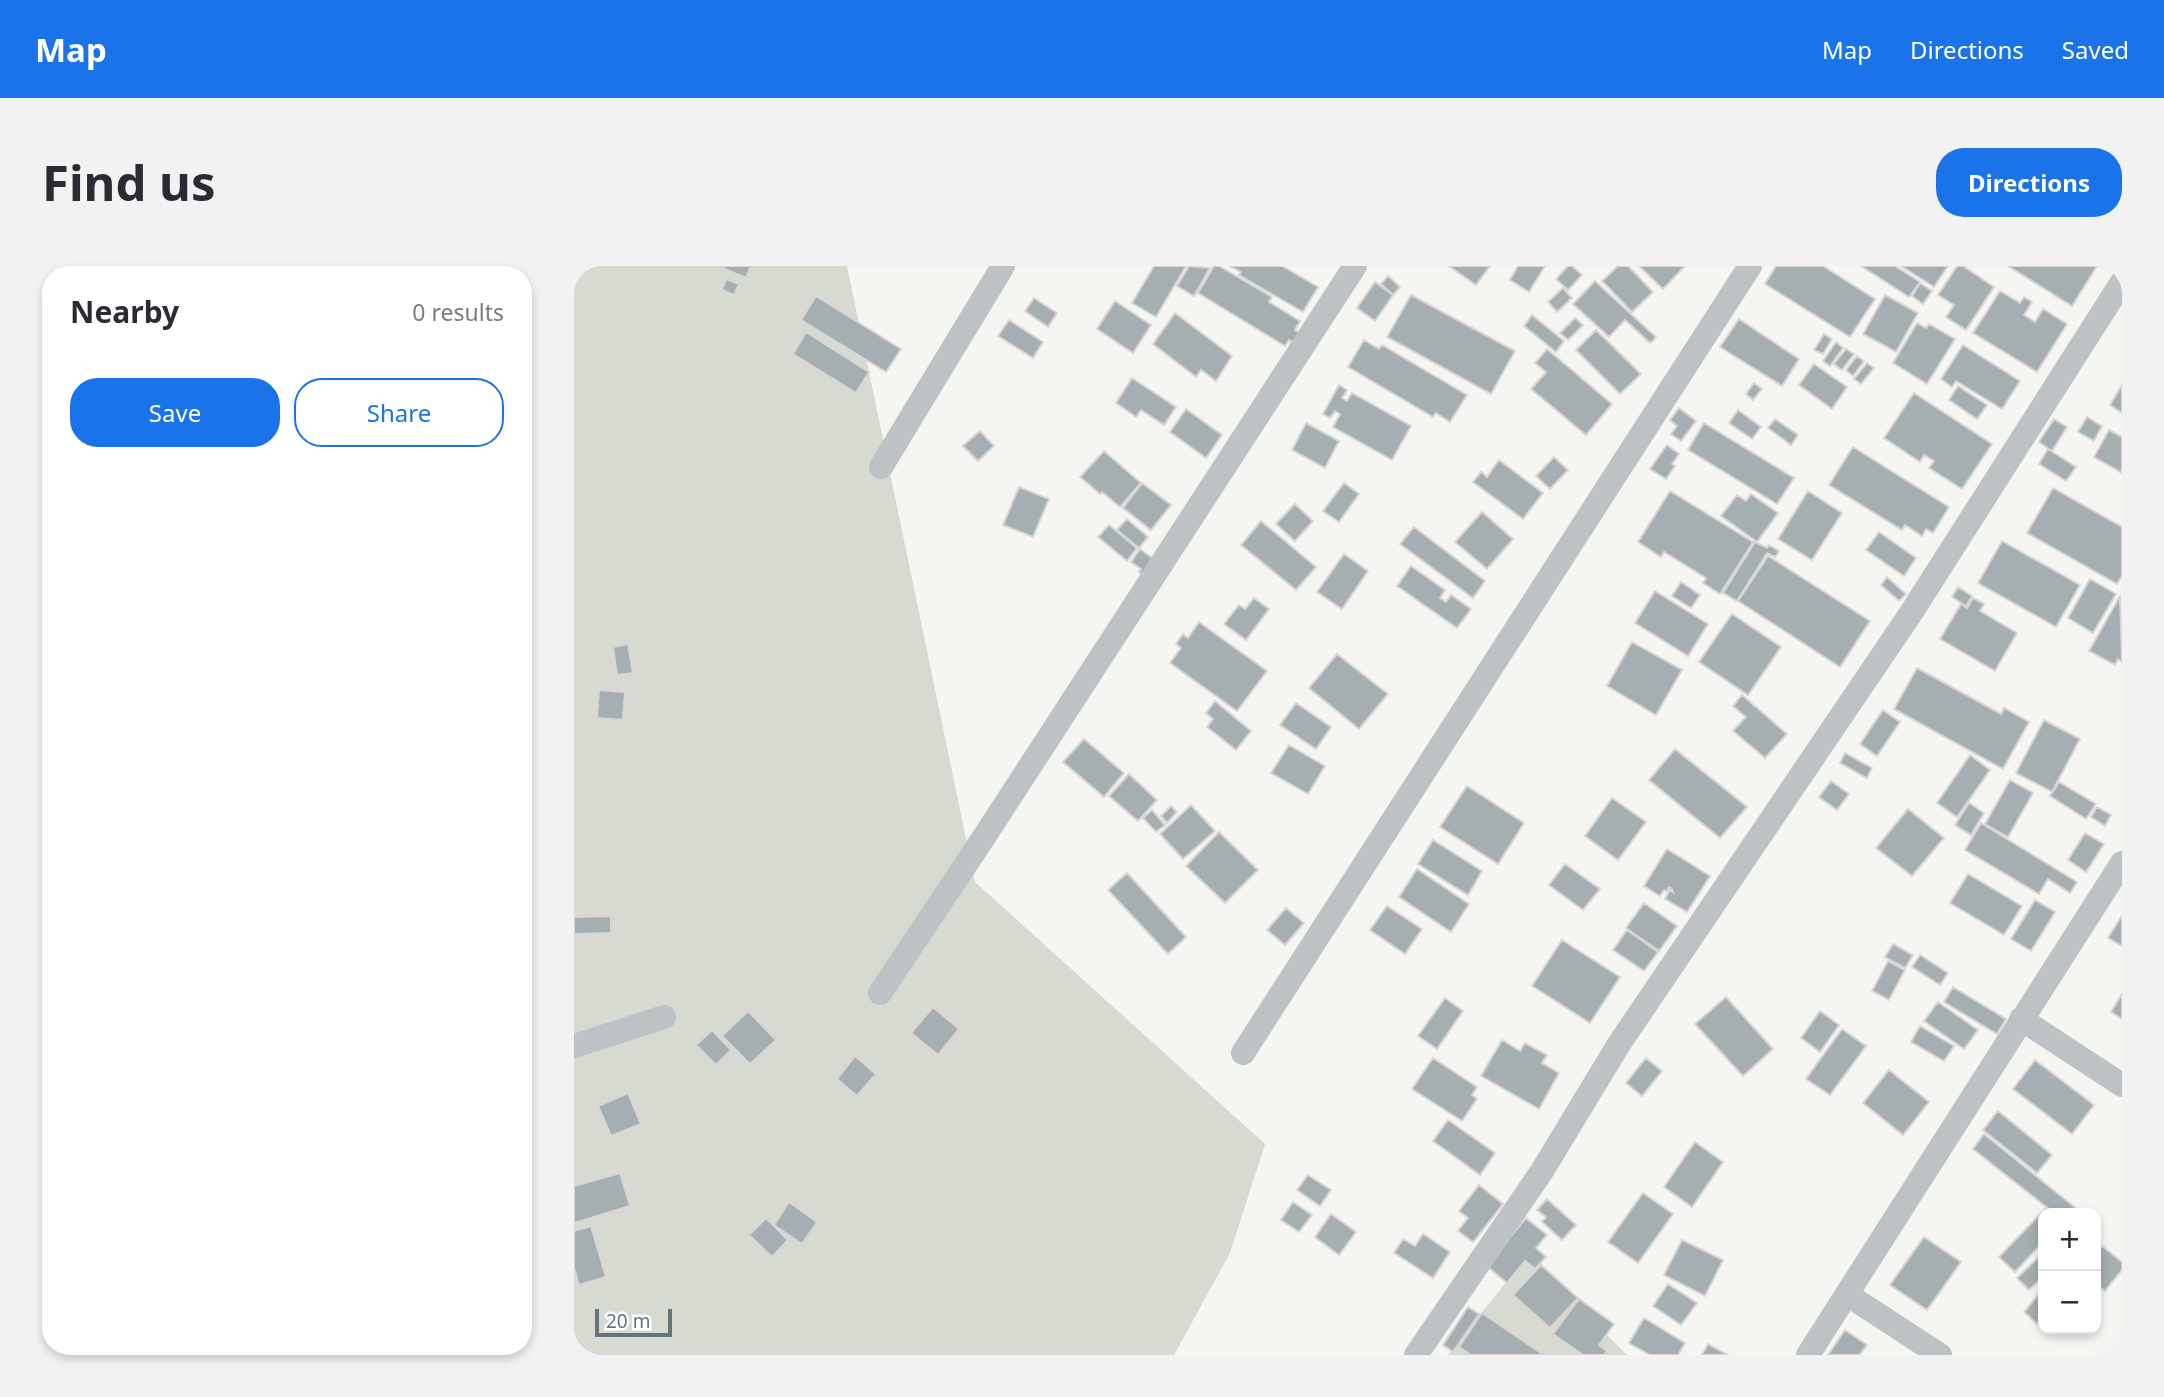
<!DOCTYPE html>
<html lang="en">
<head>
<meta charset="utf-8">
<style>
	body { margin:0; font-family:"Noto Sans",sans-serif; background:#f2f2f3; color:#2b2b33 }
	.controls { position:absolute; right:21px; bottom:21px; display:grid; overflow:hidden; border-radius:14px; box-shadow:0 4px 10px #0003 }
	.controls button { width:63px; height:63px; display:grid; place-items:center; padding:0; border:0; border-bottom:2px solid #e1e1e2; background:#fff; color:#2b2b33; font:35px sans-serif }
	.scale { position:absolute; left:21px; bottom:18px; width:77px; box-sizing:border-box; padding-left:7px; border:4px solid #63757b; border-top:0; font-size:19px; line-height:24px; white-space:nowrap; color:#63757b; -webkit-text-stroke:5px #fff; paint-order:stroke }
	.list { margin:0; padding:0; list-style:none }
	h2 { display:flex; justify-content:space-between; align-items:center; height:91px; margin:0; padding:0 28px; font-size:30px }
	h2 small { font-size:23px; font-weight:400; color:#7c7c81 }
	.actions { display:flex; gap:14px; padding:21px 28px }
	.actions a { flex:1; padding:16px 0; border:2px solid #1a73e8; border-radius:28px; text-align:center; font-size:24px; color:#1a73e8 }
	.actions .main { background:#1a73e8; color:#fff }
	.map { position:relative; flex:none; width:1548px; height:1089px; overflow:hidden; border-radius:28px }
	header { display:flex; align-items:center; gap:42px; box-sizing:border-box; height:98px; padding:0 35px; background:#1a73e8; color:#fff }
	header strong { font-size:33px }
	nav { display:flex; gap:38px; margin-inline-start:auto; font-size:24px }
	.intro { display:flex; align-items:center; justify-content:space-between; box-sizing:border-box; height:168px; padding:0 42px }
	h1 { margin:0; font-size:49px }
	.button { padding:18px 32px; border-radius:28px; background:#1a73e8; color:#fff; font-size:24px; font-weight:700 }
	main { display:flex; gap:42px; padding:0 42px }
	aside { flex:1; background:#fff; border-radius:28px; box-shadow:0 4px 10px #0003 }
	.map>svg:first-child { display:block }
	.green { fill:#d6dad1 }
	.building { fill:#a5aeb1; stroke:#d7d6d5; stroke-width:2 }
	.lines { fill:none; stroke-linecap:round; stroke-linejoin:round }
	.minor { stroke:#bdc2c4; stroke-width:24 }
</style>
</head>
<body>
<header>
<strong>Map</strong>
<nav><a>Map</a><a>Directions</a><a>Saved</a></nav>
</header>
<div class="intro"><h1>Find us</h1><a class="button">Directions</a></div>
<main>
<aside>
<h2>Nearby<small>0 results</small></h2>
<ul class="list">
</ul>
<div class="actions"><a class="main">Save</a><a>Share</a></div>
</aside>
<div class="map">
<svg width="1548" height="1089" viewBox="0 0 1548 1089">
	<rect width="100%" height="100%" fill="#f5f5f2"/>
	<!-- green -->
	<path class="green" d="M0,0H273L401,616L691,878L656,987L600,1089H0Z
		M953,990L1053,1089H874Z"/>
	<!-- building -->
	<path class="building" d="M144,0H177L172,12Z
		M580,0H612L582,51L558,37Z
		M615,0L636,2L620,30L603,20Z
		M640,0H645L698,31L695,36L726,55L721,64L727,68L721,78L715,74L711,80L624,27Z
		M656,0H708L744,21L729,46L665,9L667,6Z
		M875,0H916L902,19Z
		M944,0H971L955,26L936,14Z
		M994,0H998L1008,9L994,24L982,13Z
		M1044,0H1054L1079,26L1058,46L1028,15Z
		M1065,0H1109L1110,1L1089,23Z
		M1202,0H1249L1301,33L1276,71L1191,18Z
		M1287,0H1321L1346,16L1335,31Z
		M1327,0H1374L1360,21Z
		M1383,0H1389L1420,21L1392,64L1372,51L1380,39L1364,29Z
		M1434,0H1523L1498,40Z
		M814,10L826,21L819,29L807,18Z
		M152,13L165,18L160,29L148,24Z
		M1021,15L1082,71L1079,75L1076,77L1051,54L1035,71L999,38Z
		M801,16L819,29L801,55L783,42Z
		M1346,17L1358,25L1349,38L1338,30Z
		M989,22L998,32L983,46L974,36Z
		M1426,25L1446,37L1450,31L1458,36L1450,49L1461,56L1469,43L1493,58L1463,106L1399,67Z
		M837,29L941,85L917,128L813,71Z
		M1311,29L1344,47L1322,86L1289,68Z
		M242,30L327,83L312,106L227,54Z
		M460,32L483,47L474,61L451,45Z
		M541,35L577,59L559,87L523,63Z
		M601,47L658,90L642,115L627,104L622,111L579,78Z
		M958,49L990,75L982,86L950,60Z
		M1001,52L1009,59L994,74L986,67Z
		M1165,53L1225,93L1208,120L1146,81Z
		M435,54L469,76L459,92L424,70Z
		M1343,57L1352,62L1355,58L1381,73L1353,118L1319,97Z
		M1022,64L1067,108L1046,128L1002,84Z
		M232,66L295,106L282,127L219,88Z
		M1250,68L1258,73L1249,88L1240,84Z
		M790,74L805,83L808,79L893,129L876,156L862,147L859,151L774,101Z
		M1262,76L1269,82L1256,100L1249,95Z
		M1389,79L1446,115L1428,143L1382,115L1378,121L1367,113Z
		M973,83L1038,138L1012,169L957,123L972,106L961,97Z
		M1272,83L1280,88L1268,104L1260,98Z
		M1283,90L1290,95L1279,110L1272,104Z
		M1293,97L1300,102L1287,118L1280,113Z
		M1240,98L1273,121L1258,143L1225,119Z
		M558,112L602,141L590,159L567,144L562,151L542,137Z
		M1180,117L1188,123L1179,134L1172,128Z
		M765,119L773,124L768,132L773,135L778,127L837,160L818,194L759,161L766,148L761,145L756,152L749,148Z
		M1548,119V147L1536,139Z
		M1384,120L1413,139L1403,153L1375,134Z
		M1340,127L1418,178L1388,223L1355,202L1360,195L1350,189L1346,196L1310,172Z
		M1105,142L1122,155L1107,175L1097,168L1103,160L1096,154Z
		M612,143L648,169L632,192L596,166Z
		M1164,144L1187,161L1178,173L1155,157Z
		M1513,151L1528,160L1520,175L1504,166Z
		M1201,153L1224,169L1217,179L1194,162Z
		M1480,153L1493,161L1478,185L1465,176Z
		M732,157L765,175L751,202L718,184Z
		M1130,157L1220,212L1203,238L1114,184Z
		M1535,164L1548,171V207L1520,191Z
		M406,165L420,180L404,195L389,180Z
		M1093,179L1105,188L1098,198L1101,200L1092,213L1076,203Z
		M1279,181L1375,241L1359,267L1352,263L1348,270L1331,259L1328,264L1255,219Z
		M1474,183L1502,201L1492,215L1465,198Z
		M530,185L567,217L546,241L528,226L526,228L506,211Z
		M980,191L994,204L976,223L962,210Z
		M925,194L969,227L949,253L899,216L907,206L913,211Z
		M568,217L597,239L577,264L549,242Z
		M770,217L785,228L765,256L749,245Z
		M445,221L475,233L459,271L429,259Z
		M1479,222L1548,261V310L1543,318L1453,267Z
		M1096,225L1179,276L1146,328L1129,317L1132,312L1090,286L1087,291L1064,276Z
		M1234,225L1268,247L1238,294L1204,273Z
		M1177,228L1204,247L1183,276L1147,250L1163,229L1172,235Z
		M721,238L739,255L721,275L702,258Z
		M908,246L939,273L913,303L881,276Z
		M553,253L574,271L565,282L543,264Z
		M687,255L742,301L722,324L667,279Z
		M535,259L563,282L553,295L524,271Z
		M840,261L911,315L899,332L826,278Z
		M1305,266L1342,292L1330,310L1292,284Z
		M1428,275L1506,319L1482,361L1404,317Z
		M1181,276L1193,282L1195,279L1205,285L1201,291L1193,287L1163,335L1149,327Z
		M566,283L586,298L575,313L565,306L567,303L557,296Z
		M770,288L794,305L768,343L743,326Z
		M1194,290L1296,355L1266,401L1164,335Z
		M837,300L871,324L866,332L872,336L877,329L897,343L883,362L823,320Z
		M1313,311L1332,328L1325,335L1307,319Z
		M1516,313L1542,328L1519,367L1494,352Z
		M1107,316L1126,329L1117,342L1098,330Z
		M1384,321L1398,330L1392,340L1378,331Z
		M1081,325L1134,358L1114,390L1061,357Z
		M1546,330L1548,396L1544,393L1541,399L1515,385Z
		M680,332L695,343L672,374L650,358L665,339L671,343Z
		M1399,332L1410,338L1406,345L1443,367L1421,405L1366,373L1387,338L1393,342Z
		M1158,348L1207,381L1174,429L1125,396Z
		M625,356L693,405L663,445L596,397L607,382L602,378L609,368L614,372Z
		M1058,376L1108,404L1082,449L1033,420Z
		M54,378L59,407L43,409L39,381Z
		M763,388L814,428L785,463L735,422Z
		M1343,402L1427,448L1430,442L1455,456L1429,503L1320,443Z
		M25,424L51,426L49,454L23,452Z
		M1168,429L1213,468L1191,492L1159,465L1172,451L1159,440Z
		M641,435L677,465L662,484L633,461L639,453L632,447Z
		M722,437L757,461L742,483L706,459Z
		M1309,444L1326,456L1303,490L1286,478Z
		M1470,454L1506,473L1478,526L1442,507Z
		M510,473L550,507L530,531L489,496Z
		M715,479L751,500L734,528L697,507Z
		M1101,483L1173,541L1146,572L1075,514Z
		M1271,487L1298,502L1293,512L1266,497Z
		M1396,489L1416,504L1383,551L1363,537Z
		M555,508L583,534L564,555L535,530Z
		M1436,514L1459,527L1434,571L1411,558Z
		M1257,515L1275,528L1263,544L1245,531Z
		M1485,516L1522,538L1512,553L1476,530Z
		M893,520L950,557L924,598L866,561Z
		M1038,532L1072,556L1044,594L1011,570Z
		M1395,537L1410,547L1397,569L1381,559Z
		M617,539L641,565L609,593L586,568Z
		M597,540L603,546L593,557L587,550Z
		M1523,541L1537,549L1531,560L1517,551Z
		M1334,543L1370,572L1338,610L1302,582Z
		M578,544L591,559L582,566L569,552Z
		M1407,557L1503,616L1496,627L1474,613L1465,628L1391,584Z
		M645,566L684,604L651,637L612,600Z
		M1511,567L1530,578L1512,606L1494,594Z
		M859,574L908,605L894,629L844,598Z
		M1093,583L1136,610L1113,646L1091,633L1096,624L1099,626L1097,622L1095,621L1093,625L1090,624L1086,630L1070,620Z
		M991,598L1026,623L1009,644L975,619Z
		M843,603L895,638L877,666L825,631Z
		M553,607L612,671L594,688L534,624Z
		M1394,608L1448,640L1430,669L1376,637Z
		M1461,634L1481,646L1457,685L1437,673Z
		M1070,637L1103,660L1085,685L1052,662Z
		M813,640L848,663L831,688L796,664Z
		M712,642L730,657L711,679L693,664Z
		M37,650V667L0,668V651Z
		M1547,651H1548V680L1534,672Z
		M1053,664L1084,686L1070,705L1039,684Z
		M988,674L1046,711L1016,757L958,720Z
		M1319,678L1339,689L1331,702L1311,691Z
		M1346,689L1374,707L1366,719L1338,701Z
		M1314,695L1331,704L1315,734L1298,725Z
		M1379,721L1432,753L1423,768L1370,736Z
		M1548,728V753L1537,746Z
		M1152,731L1199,783L1169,810L1121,758Z
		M871,732L889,745L863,783L844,770Z
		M1364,736L1404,764L1390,783L1350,755Z
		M359,741L385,763L364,789L337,767Z
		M174,745L202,774L176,798L148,770Z
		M1246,745L1265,759L1246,786L1227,772Z
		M1346,760L1380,780L1370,795L1337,776Z
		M1268,763L1292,780L1256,829L1232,813Z
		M138,764L157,784L142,799L122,779Z
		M928,774L946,785L951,777L973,789L968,797L985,807L965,843L907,810Z
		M281,790L302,808L283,830L263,813Z
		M859,792L903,821L898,829L903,833L888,855L838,823Z
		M1072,792L1088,805L1068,830L1052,817Z
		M1461,794L1520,839L1498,868L1439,823Z
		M1315,804L1355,836L1329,869L1289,837Z
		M54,827L67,858L37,870L24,840Z
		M1424,845L1478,889L1463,907L1409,864Z
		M874,854L921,887L906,909L859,875Z
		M1410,868L1503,943L1499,947H1480L1399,883Z
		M1121,876L1149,896L1118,941L1090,921Z
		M46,907L56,940L0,957V920Z
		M734,909L757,924L746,940L723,924Z
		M905,919L929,938L899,976L884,965L894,952L885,945Z
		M1069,927L1099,948L1064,997L1034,976Z
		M973,933L1002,959L988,974L968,956L972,951L963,944Z
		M215,936L243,956L228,978L200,959Z
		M719,936L738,949L725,966L707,954Z
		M1472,942L1477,947H1469V976L1441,1006L1425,991Z
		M757,948L782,966L765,989L741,971Z
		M192,952L214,974L198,991L175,969Z
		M952,952L973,969L962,982L972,991L961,1003L951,995L933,1017L913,1000Z
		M17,960L32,1011L5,1019L0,1002V965Z
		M849,968L876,986L859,1012L820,987L829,973L841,980Z
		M1350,971L1387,996L1353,1044L1316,1019Z
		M1108,974L1149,994L1131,1030L1090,1009Z
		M1528,980L1548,996V1004L1531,1025L1522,1018V988Z
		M1469,987V1011L1455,1024L1443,1012Z
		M967,999L1004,1032L976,1062L939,1029Z
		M1094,1018L1123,1037L1107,1059L1079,1040Z
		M1469,1023V1051L1463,1058L1450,1046Z
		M1005,1033L1040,1058L1025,1079L1033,1085L1030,1089H1009L979,1068Z
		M894,1041L905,1048L879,1086L869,1079Z
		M908,1047L967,1087L966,1089H897L885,1081Z
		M1070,1052L1111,1077L1104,1089H1076L1055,1077Z
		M1271,1064L1293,1079L1285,1089H1254Z
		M1134,1078L1154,1089H1128Z"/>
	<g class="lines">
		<!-- minor -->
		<path class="minor" d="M307,201L429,0
			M306,727L412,568L781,0
			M1447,753L1548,819
			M0,780L90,751
			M669,787L1176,0
			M1274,1029L1366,1089
			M842,1089L968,905L1045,778L1337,347L1548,16
			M1234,1089L1548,597"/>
	</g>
</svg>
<div class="controls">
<button>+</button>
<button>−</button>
</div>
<div class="scale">20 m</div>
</div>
</main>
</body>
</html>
